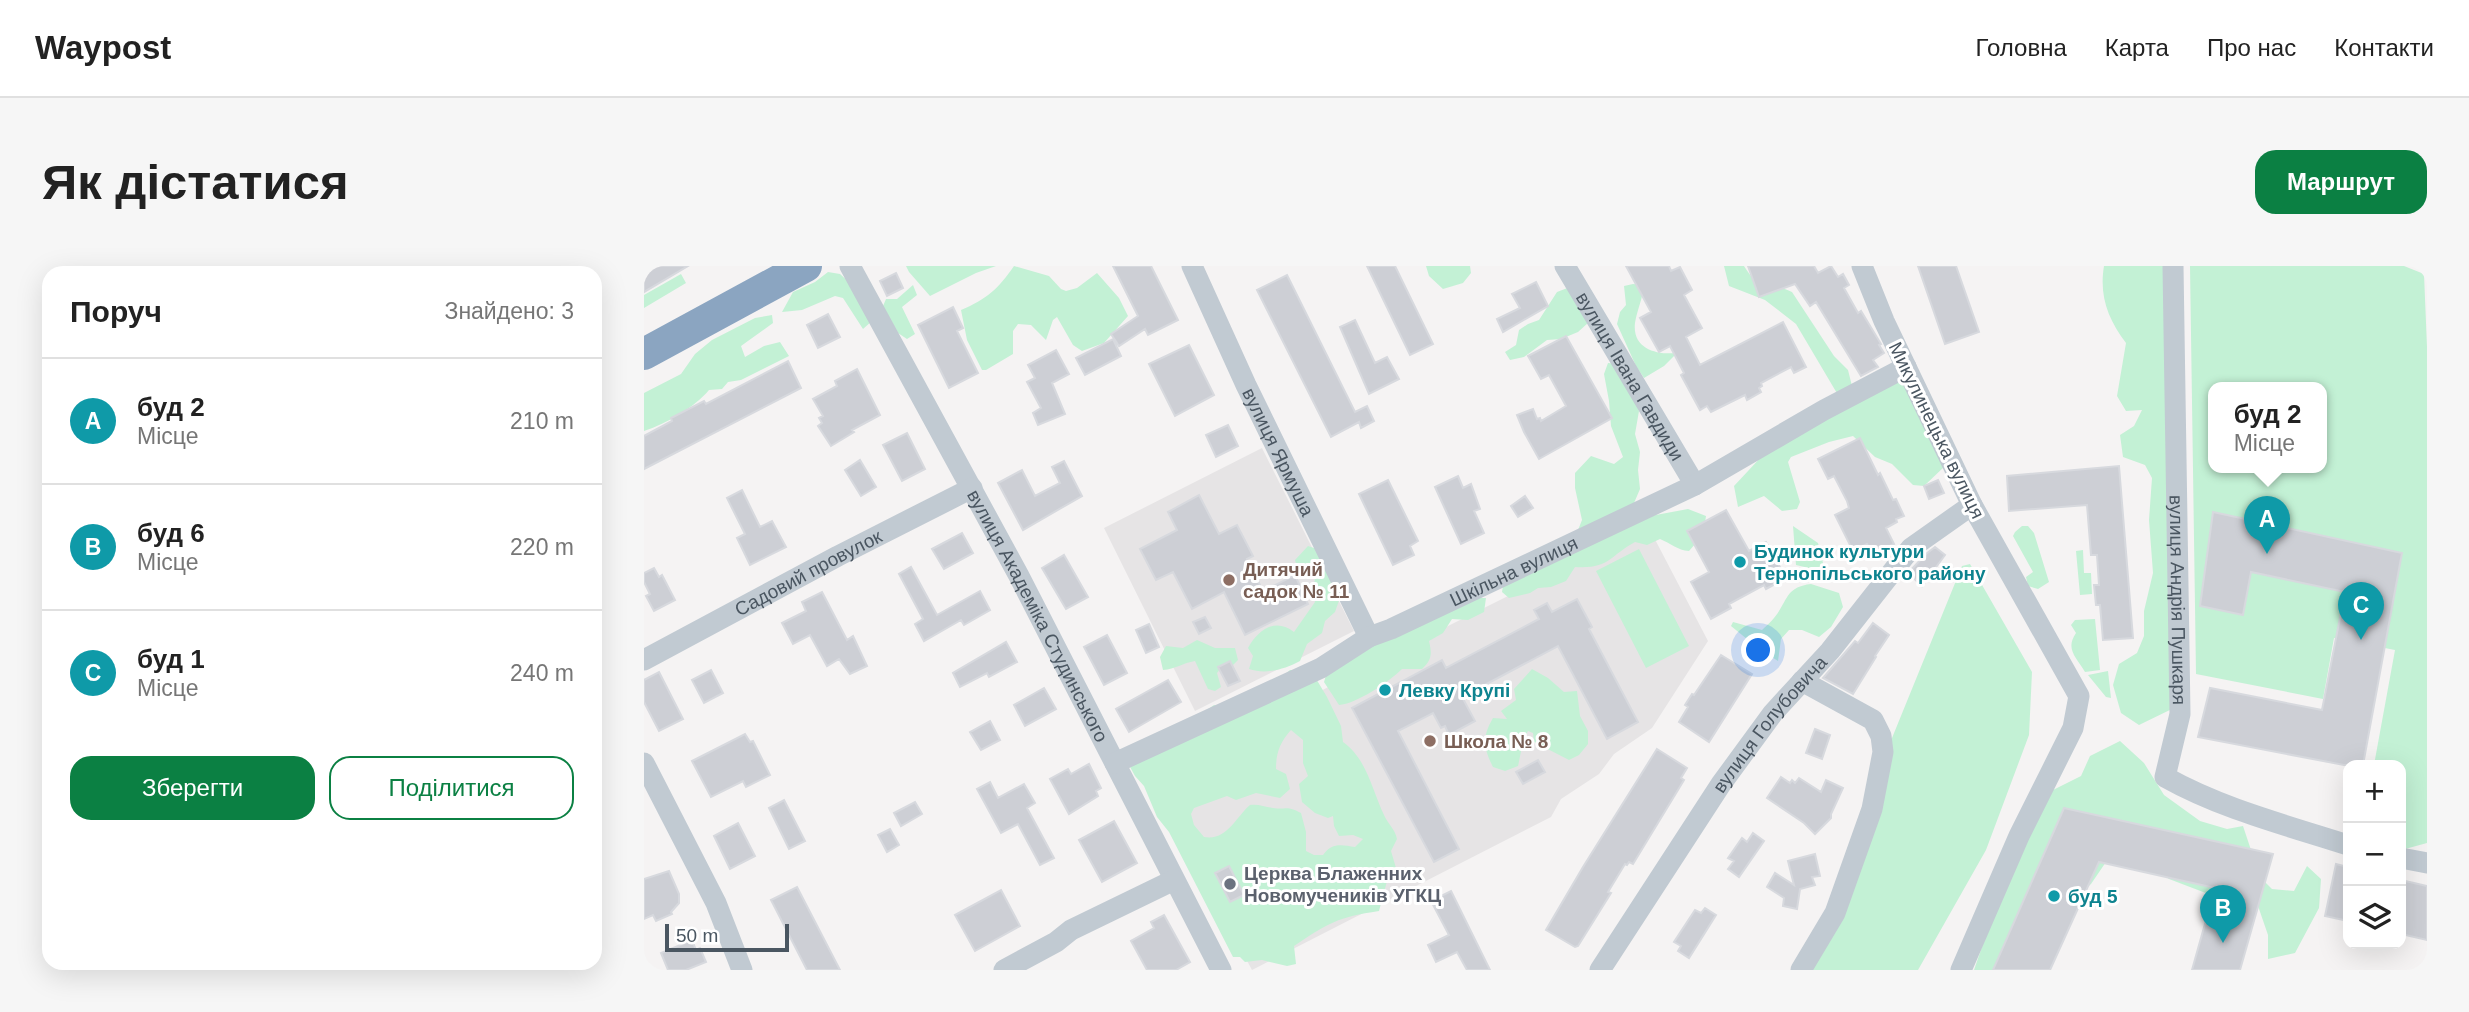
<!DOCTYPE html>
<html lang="uk">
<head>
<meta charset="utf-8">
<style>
	body { margin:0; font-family:Helvetica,sans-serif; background:#f6f6f6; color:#222 }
	.controls { position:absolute; right:21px; bottom:21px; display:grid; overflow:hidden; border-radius:14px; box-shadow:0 7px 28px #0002 }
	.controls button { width:63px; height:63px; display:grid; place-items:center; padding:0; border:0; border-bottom:2px solid #e0e0e0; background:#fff; color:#222; font:35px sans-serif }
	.scale { position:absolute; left:21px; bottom:18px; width:124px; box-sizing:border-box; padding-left:7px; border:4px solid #4a5661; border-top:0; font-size:19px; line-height:24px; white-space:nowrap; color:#4a5661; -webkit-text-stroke:5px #fff; paint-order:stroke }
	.you { position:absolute; left:1115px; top:385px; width:24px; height:24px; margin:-18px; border:5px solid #fff; border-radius:50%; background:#1a73e8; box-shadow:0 0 0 10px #1a73e833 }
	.badge { display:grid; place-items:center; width:46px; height:46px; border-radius:50%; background:#0b8043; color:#fff; font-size:23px; font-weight:700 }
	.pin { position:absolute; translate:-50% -58px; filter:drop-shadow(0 2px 4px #0008) }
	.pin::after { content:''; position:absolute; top:37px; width:24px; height:21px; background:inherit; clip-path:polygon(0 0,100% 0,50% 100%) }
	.popup { position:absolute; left:1564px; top:116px; width:119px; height:91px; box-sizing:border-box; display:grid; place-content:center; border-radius:14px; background:#fff; filter:drop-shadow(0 2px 5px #0005); font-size:23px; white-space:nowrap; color:#767676 }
	.popup b { font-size:26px; color:#222 }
	.popup::after { content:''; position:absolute; left:50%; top:100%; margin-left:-14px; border:14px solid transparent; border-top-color:#fff }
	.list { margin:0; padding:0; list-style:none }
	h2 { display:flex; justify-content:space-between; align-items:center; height:91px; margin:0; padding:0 28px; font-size:30px }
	h2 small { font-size:23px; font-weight:400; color:#767676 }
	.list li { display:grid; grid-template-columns:46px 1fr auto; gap:21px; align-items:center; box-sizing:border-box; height:126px; padding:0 28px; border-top:2px solid #e0e0e0 }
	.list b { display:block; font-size:26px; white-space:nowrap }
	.list p { margin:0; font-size:23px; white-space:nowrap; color:#767676 }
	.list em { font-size:23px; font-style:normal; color:#767676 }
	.actions { display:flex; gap:14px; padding:21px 28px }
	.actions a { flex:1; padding:16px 0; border:2px solid #0b8043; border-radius:21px; text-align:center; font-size:24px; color:#0b8043 }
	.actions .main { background:#0b8043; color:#fff }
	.icon { flex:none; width:38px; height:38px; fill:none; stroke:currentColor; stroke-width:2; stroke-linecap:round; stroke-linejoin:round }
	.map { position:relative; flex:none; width:1783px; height:704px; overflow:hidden; border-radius:21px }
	header { display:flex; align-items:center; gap:42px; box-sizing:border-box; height:98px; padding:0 35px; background:#fff; border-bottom:2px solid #e0e0e0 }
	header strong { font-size:33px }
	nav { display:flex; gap:38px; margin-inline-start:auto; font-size:24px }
	.intro { display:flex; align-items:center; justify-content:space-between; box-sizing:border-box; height:168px; padding:0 42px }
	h1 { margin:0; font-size:49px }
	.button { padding:18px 32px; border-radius:21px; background:#0b8043; color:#fff; font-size:24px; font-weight:700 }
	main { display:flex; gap:42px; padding:0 42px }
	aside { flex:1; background:#fff; border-radius:21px; box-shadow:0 7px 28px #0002 }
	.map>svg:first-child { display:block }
	.education { fill:#e6e4e5 }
	.green { fill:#c3f1d5; fill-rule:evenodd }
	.building { fill:#cdcfd5; stroke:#d7d9de; stroke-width:2 }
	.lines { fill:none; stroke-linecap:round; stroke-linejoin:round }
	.minor { stroke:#c1cad2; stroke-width:21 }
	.highway { stroke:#8ba5c1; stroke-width:32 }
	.culture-dot { fill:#0f9aa8; stroke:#fff; stroke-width:2.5 }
	.education-dot { fill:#8d6e63; stroke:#fff; stroke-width:2.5 }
	.worship-dot { fill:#6b7280; stroke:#fff; stroke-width:2.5 }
	.labels { text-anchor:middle; stroke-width:6; stroke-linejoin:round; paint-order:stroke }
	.street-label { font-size:19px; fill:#4a5661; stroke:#fff }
	.culture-label { font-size:19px; font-weight:bold; fill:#0d838f; stroke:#fff; text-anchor:start }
	.education-label { font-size:19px; font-weight:bold; fill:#785e54; stroke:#fff; text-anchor:start }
	.worship-label { font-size:19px; font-weight:bold; fill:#5b616d; stroke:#fff; text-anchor:start }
</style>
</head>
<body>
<header>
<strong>Waypost</strong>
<nav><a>Головна</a><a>Карта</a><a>Про нас</a><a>Контакти</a></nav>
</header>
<div class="intro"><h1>Як дістатися</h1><a class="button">Маршрут</a></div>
<main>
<aside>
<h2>Поруч<small>Знайдено: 3</small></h2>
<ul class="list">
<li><span class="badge" style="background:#0f9aa8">A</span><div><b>буд 2</b><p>Місце</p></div><em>210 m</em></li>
<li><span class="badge" style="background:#0f9aa8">B</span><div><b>буд 6</b><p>Місце</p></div><em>220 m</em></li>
<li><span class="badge" style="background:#0f9aa8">C</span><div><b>буд 1</b><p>Місце</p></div><em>240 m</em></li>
</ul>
<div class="actions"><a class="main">Зберегти</a><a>Поділитися</a></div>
</aside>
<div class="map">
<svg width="1783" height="704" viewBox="0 0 1783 704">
	<rect width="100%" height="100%" fill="#f5f3f3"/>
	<!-- education -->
	<path class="education" d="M618,182L710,365L551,445L460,262Z
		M1004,260L1064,375L1008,462L970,488L955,508L917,533L907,551L608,704L507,516L716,404Z"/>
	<!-- green -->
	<path class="green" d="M262,0H352L332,7L286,30L265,6Z
		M370,0L405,10L417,23L422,25L433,22L453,7L475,32L484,50L460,77L438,85L429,79L413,51L409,54L402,74L387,59L374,58L369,65V88L342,104H338L323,74L317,44C343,33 354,23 370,0Z
		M782,0H826L827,7L819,17L799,23L785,10Z
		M1080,0H1100C1120,32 1121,13 1148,26L1190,90L1204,104L1210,128L1194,129L1152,58L1121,34L1085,20Z
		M1460,0H1521L1532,441L1495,459L1477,447L1469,419L1475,398L1493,387L1500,370V345L1509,307L1505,254L1508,212L1501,199L1479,191L1476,169L1490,160L1498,144L1482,145L1473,130L1482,77C1464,53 1455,30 1460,0Z
		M1546,0H1760L1780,8L1783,81V577L1761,583L1757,582V499H1730L1751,384L1690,372L1679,433L1552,408ZM1569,122H1677V202H1569Z
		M184,6L196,8L207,18L228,55L219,63L199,32L191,30L158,44L138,46L149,26L171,16Z
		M37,8L42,17L0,42V29Z
		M989,18L1000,19C999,32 993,44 991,57C988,83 1013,89 1033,87L1020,100L1000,112L992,100L973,58L976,46L982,39L980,20Z
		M269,19L273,29L258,41L271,68L263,73L254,67L239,40L242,33H253Z
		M926,21L944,57L934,66L917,73L903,74L880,91L866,94L861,86L872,79L875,64L884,58L895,54L913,26Z
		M128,49L129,57L97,80L101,91L120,80L136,76L145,90L97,114L84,116L78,123L65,124C51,141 22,158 0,165V127L37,108L51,88L68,74L111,52Z
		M964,97L975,98L995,145L991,168L996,186L994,204L996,223L987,244L1001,251L1044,243L1062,250L1059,269L1045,285C1033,284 1028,278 1016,273L1003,279L991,276C965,290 966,303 931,301L922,315L907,321L894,322L886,327L865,332L858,326L860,314L932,269L938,254L931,222V207L947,190L970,198L979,191L967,160L965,135L960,108Z
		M1254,111L1269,129L1300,201L1280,220L1269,219L1248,198L1231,191L1209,170L1185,176L1147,191L1144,196L1156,236L1153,243L1138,245L1120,230L1094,241L1090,220L1132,175Z
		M1149,260L1174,277L1180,301L1169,303L1152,299Z
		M1378,260H1384L1390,267L1405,316L1394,323L1384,320L1382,311L1389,306L1369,270L1371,266Z
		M664,280L676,284L697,329L691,346L681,355L678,367L663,378L656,395C641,403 622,409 605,403L609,390L604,382C614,364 631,351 650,366L671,336L668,322L671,314L668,308L654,305L651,294Z
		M995,283L1045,380L1002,402L952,305Z
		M1439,284L1440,307H1447L1448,328L1436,329L1432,285Z
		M1326,298L1388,406L1385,469L1342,584L1274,704H1168L1248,472L1318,300Z
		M1167,318L1195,327L1199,341L1187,361L1175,371L1158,364H1145L1137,373L1134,395L1114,382L1087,360L1089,356L1118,364C1122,360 1127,356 1130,352C1144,335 1141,321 1167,318Z
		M824,332H842L840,346L824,354L808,353L799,367L785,375C788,388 788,394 778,403H758C745,416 712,438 695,439L680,416L689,386Z
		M1451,353L1456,404L1441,406C1432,391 1421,383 1432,367L1427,359L1431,354Z
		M553,374L571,382H591L594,394L585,403L577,402L573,407L577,421L571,425L564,423L551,395C539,397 531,403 519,404L516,391L522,380L539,382Z
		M888,403L904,412L920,426L933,425L936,450L944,465V478L935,489L925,494L890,476L889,467L884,465C878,474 877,488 874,500L861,505L849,501C839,481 838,471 849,452L863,453L857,445L872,434L870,423Z
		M646,404H655L671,411L683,431L697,460L699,476C723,493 728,524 740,549C744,558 751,563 753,573L747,585L752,602L743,615L735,645C694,651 684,657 650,680L652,698L643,700L618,694L601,696L596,691H589L525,566L513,551L500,520L491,510L485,499L570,439L579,442L634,414ZM647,464L659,474V497L664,510L655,518L658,536L671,547L684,552L689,550L690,560L695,570L709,569L719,573L711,581C698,579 688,576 679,589H670L662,585V566L657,547C642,539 643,544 629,542C621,541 615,538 606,539C591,552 583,575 560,571L550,559L547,548L550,542L583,530L592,534L612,527L636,532L646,523L642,508L632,503C632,487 636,476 647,464Z
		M1464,405L1467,432L1462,431L1444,409Z
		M1476,475L1500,497L1520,529L1556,555L1583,563L1599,560L1616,611L1628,623L1650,625L1663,600L1677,613L1675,642L1651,687L1624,693V669L1613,637H1588L1525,613L1502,597L1464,593L1447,618L1426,637L1389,704H1330L1357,626L1409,524L1437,510L1446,490Z"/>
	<!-- building -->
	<path class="building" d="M0,0H44L0,26Z
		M469,0H507L534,54L504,69L501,63L475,80L467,68L494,50Z
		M723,0H751L789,78L766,89Z
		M982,0H1025L1027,5L1036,1L1048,24L1040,29L1058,62L1042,71L1056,99L1139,56L1162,101L1150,107L1147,101L1117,117L1118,120L1115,122L1117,126L1103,134L1101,129L1067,146L1063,140L1056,144L1037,109L1040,107L1026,80L1015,86L996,52L1007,46Z
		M1104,0H1170L1174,7L1187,0L1194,11L1199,8L1205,19L1200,22L1214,47L1217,45L1237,78L1235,79L1240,87L1229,94L1234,101L1217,110L1172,36L1166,40L1151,18L1115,31Z
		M1274,0H1312L1335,66L1301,78Z
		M252,7L259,22L243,30L236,15Z
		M643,9L711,146L723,140L730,155L717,162L715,156L687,171L613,24Z
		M892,16L904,40L859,66L853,53L876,42L868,28Z
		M309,41L319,62L313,65L334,107L305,122L274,59Z
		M184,48L196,71L174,82L163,59Z
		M711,54L731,97L743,91L755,113L725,128L696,61Z
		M922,70L968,152L895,193L880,166L873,149L889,143L893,153L896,152L897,155L922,140L905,109L897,113L884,90Z
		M469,73L477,90L441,109L432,92Z
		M545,79L570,129L531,150L505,98Z
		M412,84L425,108L408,117L421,148L394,159L389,147L397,142L383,116L391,112L384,99Z
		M144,95L157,122L0,203V170L28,155L27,152L60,135L62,138Z
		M213,103L236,149L208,164L210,166L187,180L174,160L178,157L175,152L179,150L169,133L193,120L191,115Z
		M584,159L594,180L572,191L562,169Z
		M263,167L281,203L258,215L239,179Z
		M1216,172L1234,209L1236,207L1249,234L1252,233L1260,250L1252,253L1253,256L1242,262L1250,278L1229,288L1223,278L1209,285L1191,249L1205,242L1203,235L1190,210L1184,213L1174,193Z
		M216,194L232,221L217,230L201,204Z
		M420,195L438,230L379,264L354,217L378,204L391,230L416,217L408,201Z
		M1475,200L1489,372L1459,374L1456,339H1452L1450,319H1455L1453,289H1447L1443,239L1365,245L1363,210Z
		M814,210L819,222L827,218L836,243L830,245L840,267L817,278L791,221Z
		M744,214L774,275L766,280L770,289L749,299L715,228Z
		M1294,214L1300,227L1285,233L1280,220Z
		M98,224L116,261L128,255L142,281L106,299L93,272L101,268L83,232Z
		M555,229L575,268L593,259L609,290L603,293L619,325L651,309L664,338L601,369L580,326L548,343L529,306L512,314L496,283L533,264L524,246Z
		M881,230L889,242L874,251L867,240Z
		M1082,244L1105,285L1122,276L1142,312L1122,323L1120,319L1085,338L1087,342L1067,353L1047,316L1065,306L1043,265Z
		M1569,246L1758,287L1719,499H1700L1554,471L1566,422L1678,444L1701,326L1607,306L1599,349L1556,340Z
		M318,267L329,287L300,303L288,283Z
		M1291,281L1301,289L1278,320L1264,307L1282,288Z
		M420,289L444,331L422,343L398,302Z
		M267,301L293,349L336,325L346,344L320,359L317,354L280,375L271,358L279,353L255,308Z
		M10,302L15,311L18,309L31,334L10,345L2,330L6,328L0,316V307Z
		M178,326L203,374L209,370L223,400L206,408L195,393L183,400L166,369L149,378L138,357L162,345L158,336Z
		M933,333L948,361L945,363L994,456L963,473L914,380L818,431L831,455L805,469L801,460L797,462L789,447L754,465L815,583L790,596L708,442L798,394L802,402L895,353L890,344L903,337L908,346Z
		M561,351L567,362L555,368L549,356Z
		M1229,357L1245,369L1231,390L1232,391L1209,428L1179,412L1211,375L1214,377Z
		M505,358L515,381L502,387L492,364Z
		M463,369L483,407L460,419L440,381Z
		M362,376L373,396L345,411L343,407L316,421L309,407Z
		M1077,389L1108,408L1065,476L1035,456L1044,441L1041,439L1048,428L1050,429Z
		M586,395L596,415L584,420L574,401Z
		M67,404L79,427L60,437L48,414Z
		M15,406L39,453L15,465L0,436V414Z
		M524,414L537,436L485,466L472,443Z
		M400,422L412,443L381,460L370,439Z
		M346,455L356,474L337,484L326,466Z
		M1171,463L1186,469L1178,493L1162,487Z
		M101,468L106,476L109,475L126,509L102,521L99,515L67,531L48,495Z
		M1013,483L1043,502L1037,512L1040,514L989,598L985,596L983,599L981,598L964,626L967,627L934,680L931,681L902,664L939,601Z
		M894,494L901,506L879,518L872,506Z
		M445,498L457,522L452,525L454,530L425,548L406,513L424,503L427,508Z
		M1137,511L1146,517L1148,514L1151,517L1155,512L1177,526L1182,514L1199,522L1187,548V552L1171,568L1160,557L1123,532Z
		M346,516L354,532L380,518L391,537L383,542L410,592L396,599L374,558L357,567L333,523Z
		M140,534L161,575L145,583L125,542Z
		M271,536L278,548L257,560L250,547Z
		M1420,542L1629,588L1596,704H1548L1571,622L1455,596L1406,704H1349Z
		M470,555L493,597L458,616L435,574Z
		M94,557L111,590L86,603L70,570Z
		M246,563L255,579L243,586L234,569Z
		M1109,567L1120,575L1095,611L1084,603L1090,595L1084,592L1098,572L1103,576Z
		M1171,588L1176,610L1168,611L1171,619L1156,623L1153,643L1139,640L1140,632L1123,621L1131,607L1150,619L1144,595Z
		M1692,598L1704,601V655L1681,650Z
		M585,600L600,629L586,636L571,607Z
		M25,605L35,628V637L27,646L28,648L12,655L9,649L0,653V613Z
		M1757,614L1783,620V674L1757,668Z
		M153,621L196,704H163L127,634Z
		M357,624L376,660L331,685L311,649Z
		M807,625L846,704H823L813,686L792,696L784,679L805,669L787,635Z
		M1061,642L1072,649L1045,692L1034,685L1037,680L1030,676L1051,644L1057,647Z
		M520,649L546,696L532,704H503L487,675L510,662L507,656Z
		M48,674L52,684L56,682L62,696L42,704H24L17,687Z"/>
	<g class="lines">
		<!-- minor -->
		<g class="minor">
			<path id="s1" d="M206,0L375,310L577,704"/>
			<path id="s2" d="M548,0L602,119L725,371"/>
			<path id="s3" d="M921,0L1051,219"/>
			<path d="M1218,0L1240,55L1328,239L1435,430L1429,462L1375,570L1317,704"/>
			<path id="s4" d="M1529,0L1536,448L1521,511C1578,543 1642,559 1704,579"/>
			<path id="s5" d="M0,394L194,290L328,222"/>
			<path d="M0,497L72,637L98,704"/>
			<path id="s6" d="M471,497L677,402L725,371L747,363L1051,219L1180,144L1262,101"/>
			<path d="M1757,592L1783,597"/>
			<path d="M360,704L412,676L427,664L530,614"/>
			<path id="s7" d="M956,704L1077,518L1129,447L1186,385L1267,282L1328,239"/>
			<path d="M1157,704L1191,647L1228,543L1239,486L1237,470L1229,454L1158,415"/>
		</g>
		<!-- highway -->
		<path class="highway" d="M0,88L162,0"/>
	</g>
	<!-- markers -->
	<g class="culture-dot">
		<circle cx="1096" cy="296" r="7"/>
		<circle cx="741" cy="424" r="7"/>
		<circle cx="1410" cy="630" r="7"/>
	</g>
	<g class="education-dot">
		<circle cx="585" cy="314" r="7"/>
		<circle cx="786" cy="475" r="7"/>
	</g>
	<circle class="worship-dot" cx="586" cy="618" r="7"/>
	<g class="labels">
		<!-- street labels -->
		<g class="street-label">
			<text dy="7" stroke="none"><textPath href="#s3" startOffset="128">вулиця Івана Гавдиди</textPath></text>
			<text transform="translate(1293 164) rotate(64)" y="7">Микулинецька вулиця</text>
			<text dy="7" stroke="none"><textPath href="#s2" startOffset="205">вулиця Ярмуша</textPath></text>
			<text dy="7" stroke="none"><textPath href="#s6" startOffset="443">Шкільна вулиця</textPath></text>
			<text dy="7" stroke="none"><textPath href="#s5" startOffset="186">Садовий провулок</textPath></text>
			<text dy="7" stroke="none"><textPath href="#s4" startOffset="334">вулиця Андрія Пушкаря</textPath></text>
			<text dy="7" stroke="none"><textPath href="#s1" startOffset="397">вулиця Академіка Студинського</textPath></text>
			<text dy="7" stroke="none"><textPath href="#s7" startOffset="299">вулиця Голубовича</textPath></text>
		</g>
		<!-- culture labels -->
		<g class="culture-label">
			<text x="1110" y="292">Будинок культури<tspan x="1110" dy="22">Тернопільського району</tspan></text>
			<text x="755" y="431">Левку Крупі</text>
			<text x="1424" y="637">буд 5</text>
		</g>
		<!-- education labels -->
		<g class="education-label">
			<text x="599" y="310">Дитячий<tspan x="599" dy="22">садок № 11</tspan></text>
			<text x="800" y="482">Школа № 8</text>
		</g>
		<!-- worship labels -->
		<g class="worship-label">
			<text x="600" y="614">Церква Блаженних<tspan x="600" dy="22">Новомучеників УГКЦ</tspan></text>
		</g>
	</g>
</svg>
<div class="controls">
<button>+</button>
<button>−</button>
<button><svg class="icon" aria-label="layers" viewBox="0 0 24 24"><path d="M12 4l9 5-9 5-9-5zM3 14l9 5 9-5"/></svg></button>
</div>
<div class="scale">50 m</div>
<div class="you"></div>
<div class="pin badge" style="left:1623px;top:288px;background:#0f9aa8">A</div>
<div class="popup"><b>буд 2</b>Місце</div>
<div class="pin badge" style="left:1579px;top:677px;background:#0f9aa8">B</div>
<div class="pin badge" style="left:1717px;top:374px;background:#0f9aa8">C</div>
</div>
</main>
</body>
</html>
